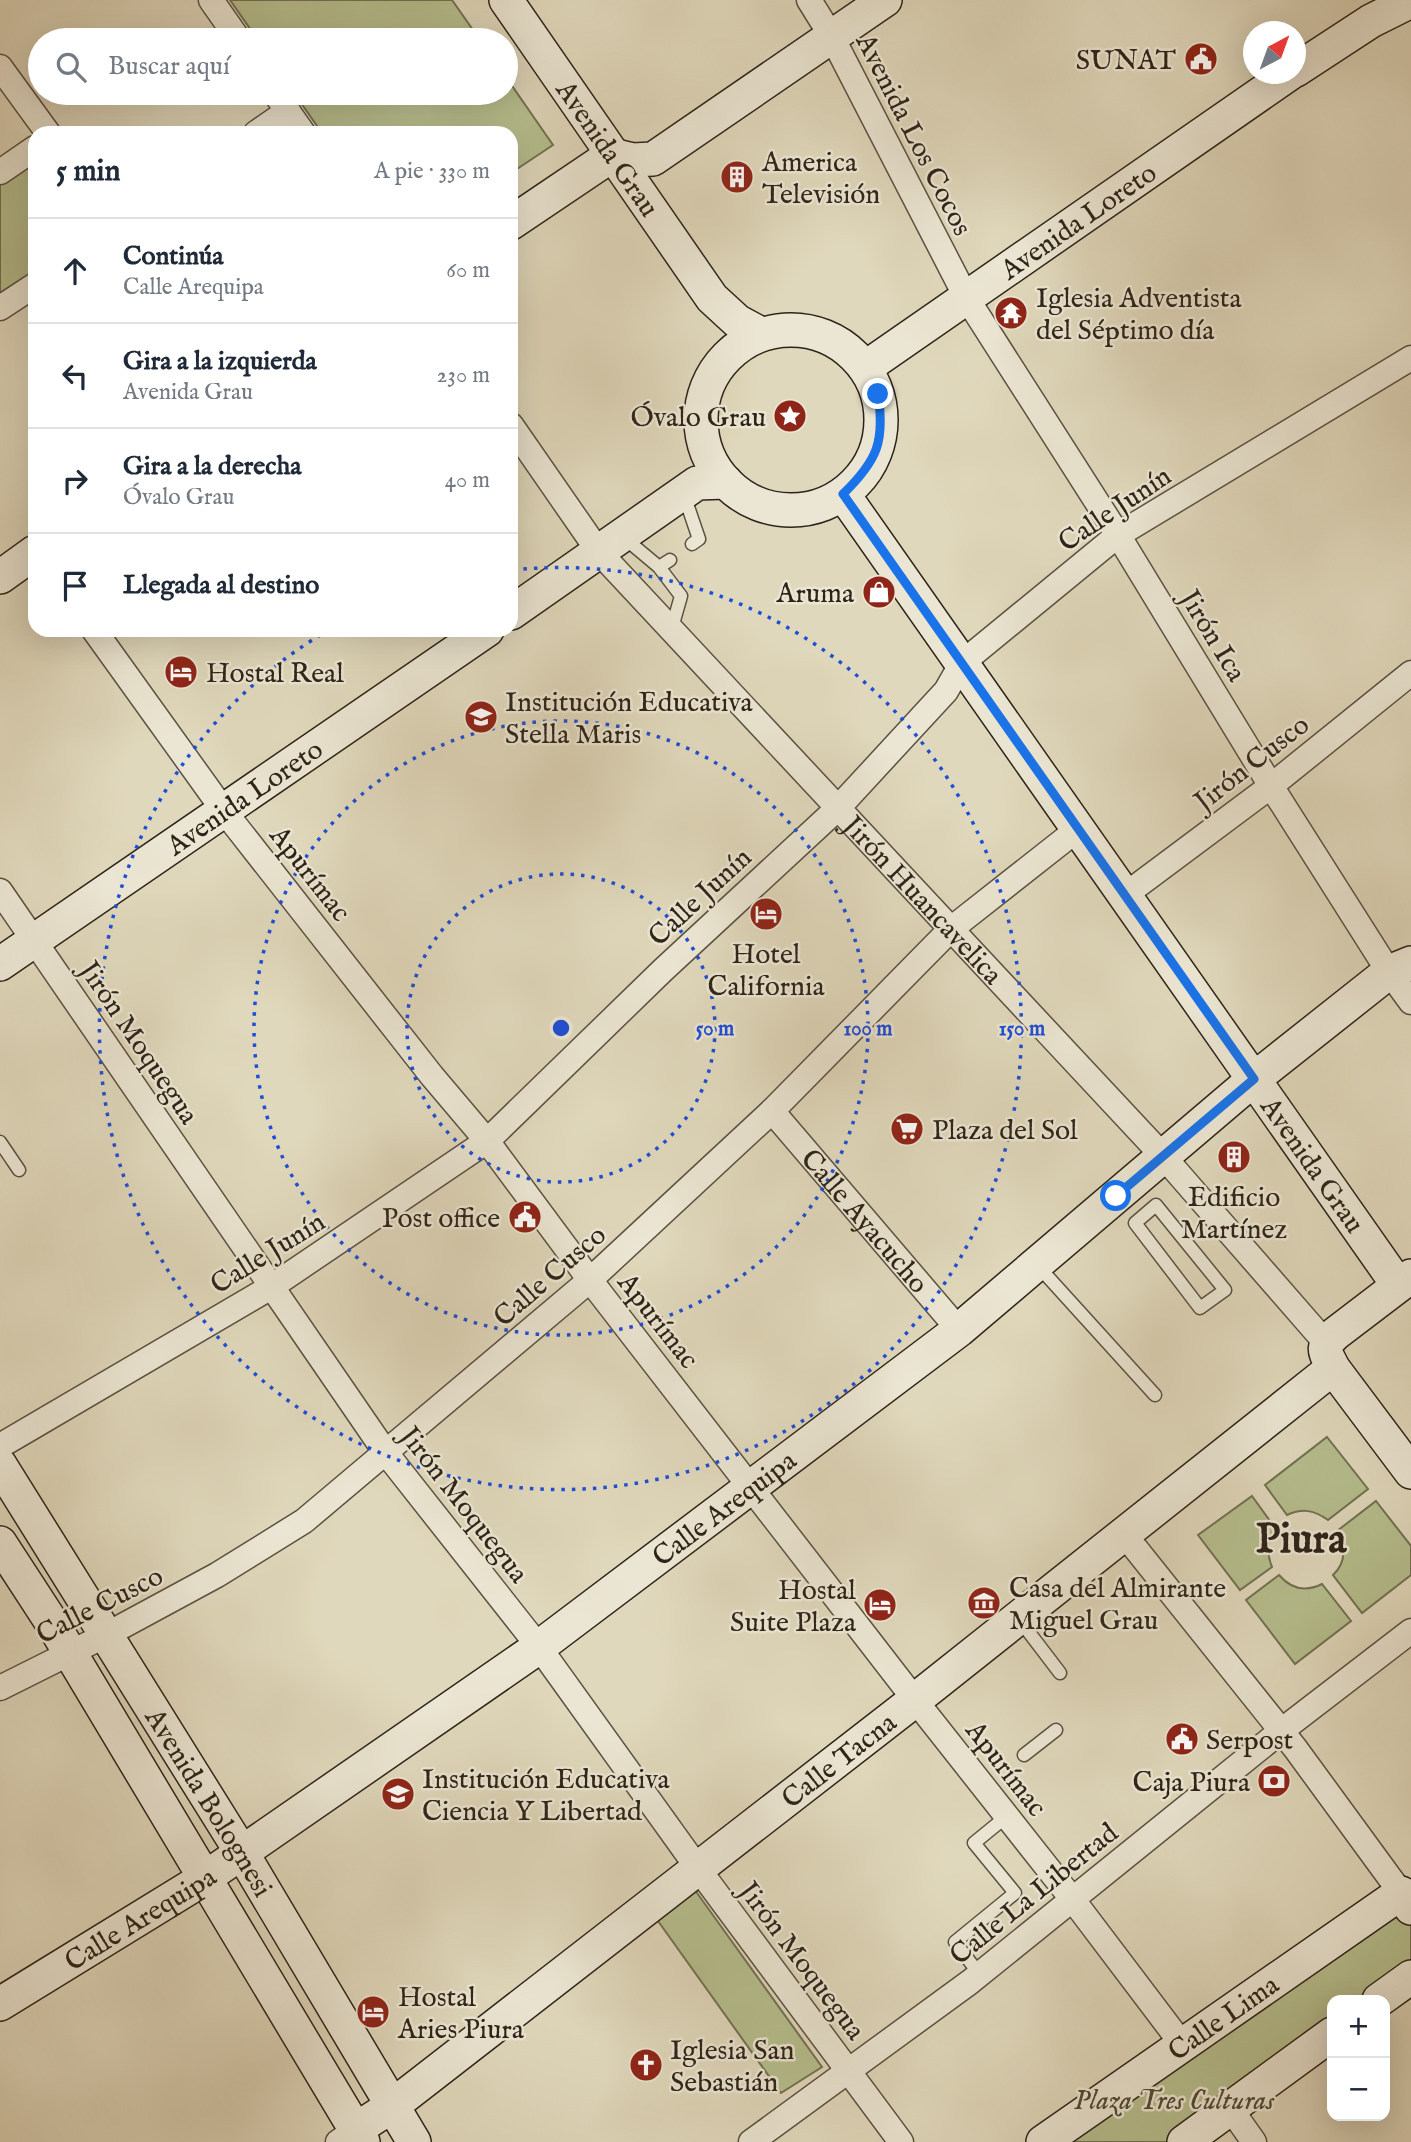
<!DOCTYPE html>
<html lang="es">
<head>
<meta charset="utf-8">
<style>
	body { margin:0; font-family:"IM FELL English",serif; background:#f2f2f3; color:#1f2937 }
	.controls { position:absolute; right:21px; bottom:21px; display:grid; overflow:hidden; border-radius:14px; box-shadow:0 7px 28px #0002 }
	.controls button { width:63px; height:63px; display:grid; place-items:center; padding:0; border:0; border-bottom:2px solid #e0e1e3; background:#fff; color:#1f2937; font:35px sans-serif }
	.compass { position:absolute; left:1243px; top:21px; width:63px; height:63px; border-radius:50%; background:#fff; box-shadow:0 7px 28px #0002; rotate:41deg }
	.stop { position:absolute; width:21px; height:21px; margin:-16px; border:5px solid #1a73e8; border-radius:50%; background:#fff }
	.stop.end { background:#1a73e8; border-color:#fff; box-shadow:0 2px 7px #0008 }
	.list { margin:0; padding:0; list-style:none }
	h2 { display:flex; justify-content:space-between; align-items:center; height:91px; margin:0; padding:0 28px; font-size:30px }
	h2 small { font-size:23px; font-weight:400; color:#747a83 }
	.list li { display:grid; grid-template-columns:46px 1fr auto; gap:21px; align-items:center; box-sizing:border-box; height:105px; padding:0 28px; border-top:2px solid #e0e1e3 }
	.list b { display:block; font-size:26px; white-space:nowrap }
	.list p { margin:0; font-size:23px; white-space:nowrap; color:#747a83 }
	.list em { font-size:23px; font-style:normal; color:#747a83 }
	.icon { flex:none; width:38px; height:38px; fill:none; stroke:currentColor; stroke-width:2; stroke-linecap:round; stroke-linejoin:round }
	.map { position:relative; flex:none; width:1411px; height:2142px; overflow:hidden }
	.search { position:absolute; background:#fff; box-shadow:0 7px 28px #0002; left:28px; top:28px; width:490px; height:77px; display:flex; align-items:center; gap:18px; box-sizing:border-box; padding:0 24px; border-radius:38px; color:#747a83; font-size:26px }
	.panel { position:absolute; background:#fff; box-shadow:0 7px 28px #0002; left:28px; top:126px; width:490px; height:511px; border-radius:21px }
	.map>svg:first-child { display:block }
	.green { fill:#b6be8e; stroke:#727154; stroke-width:2 }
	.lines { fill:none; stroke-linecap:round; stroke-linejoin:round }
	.lane-casing { stroke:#5a5142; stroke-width:15 }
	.street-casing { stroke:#5a5142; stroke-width:27 }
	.secondary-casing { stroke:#2d2419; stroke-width:36 }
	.lane { stroke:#ebe6d3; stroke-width:12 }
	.street { stroke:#ebe6d3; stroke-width:24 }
	.secondary { stroke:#ebe6d3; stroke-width:33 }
	.route { stroke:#1a73e8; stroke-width:9 }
	.ring { fill:none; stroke:#1d4ed8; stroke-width:3.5; stroke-dasharray:3.5 7 }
	.labels { text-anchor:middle; stroke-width:5; stroke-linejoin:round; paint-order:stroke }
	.poi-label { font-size:28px; fill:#2d2419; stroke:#ebe6d3; text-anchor:start }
	.street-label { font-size:28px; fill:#2d2419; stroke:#ebe6d3 }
	.park-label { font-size:28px; font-style:italic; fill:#4f4a36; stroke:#ebe6d3 }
	.town-label { font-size:42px; font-weight:bold; fill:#2d2419; stroke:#ebe6d3 }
	.centre { fill:#1d4ed8; stroke:#ebe6d3; stroke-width:3.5 }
	.ring-label { font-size:21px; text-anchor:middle; font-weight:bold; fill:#1d4ed8; stroke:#ebe6d3; stroke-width:5; stroke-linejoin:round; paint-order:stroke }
</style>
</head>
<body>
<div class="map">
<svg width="1411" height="2142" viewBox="0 0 1411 2142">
	<rect width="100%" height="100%" fill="#e0d8bc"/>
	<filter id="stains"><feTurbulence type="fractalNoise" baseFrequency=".00286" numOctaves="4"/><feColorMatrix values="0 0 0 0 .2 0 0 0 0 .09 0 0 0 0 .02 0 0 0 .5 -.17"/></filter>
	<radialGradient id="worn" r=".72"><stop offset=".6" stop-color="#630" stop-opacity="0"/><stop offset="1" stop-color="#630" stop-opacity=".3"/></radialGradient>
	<!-- green -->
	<path class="green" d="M230,0H452L480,40H258Z
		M506,77L553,145L511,173V133H322L294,93H506Z
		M35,160V273L0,297V185Z
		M1327,1437L1368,1489L1328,1520C1314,1510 1303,1508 1287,1515L1265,1485Z
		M1252,1496L1275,1528C1268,1540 1266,1553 1272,1567L1240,1590L1198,1535Z
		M1376,1501L1411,1546V1575L1362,1613L1333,1575C1347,1562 1345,1546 1337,1531Z
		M1279,1575C1291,1589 1306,1592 1322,1584L1351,1621L1295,1664L1246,1600Z
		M692,1886L822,2067L781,2093L653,1914Z
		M1401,1893L1411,1908V1977L1379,2000H1332V2034L1184,2142H1043Z"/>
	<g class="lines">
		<defs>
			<path id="lane" d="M684,495L699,539L692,544
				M622,536L659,567L670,560
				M659,567L681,596L671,631
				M0,1142L19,1170
				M1156,1205L1225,1290L1200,1308L1135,1223Z
				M1038,1266L1155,1395
				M1018,1618L1060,1673
				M1024,1755L1056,1730
				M980,1975L955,1942L1015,1893L974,1843L1007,1816"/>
			<g id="street">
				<path d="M211,0L239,40"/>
				<path d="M809,0L832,37L966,297L1118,535L1271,786L1389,972L1411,1002"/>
				<path d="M0,67L48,133"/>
				<path d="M275,93L303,133"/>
				<path d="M256,133L288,111"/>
				<path d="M0,172L35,148"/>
				<path d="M0,308L35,285"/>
				<path id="s1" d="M511,425L599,552L1163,1156L1326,1343"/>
				<path d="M94,630L224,811L432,1076L487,1141L590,1280L915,1700L1073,1900L1182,2044"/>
				<path d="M0,891L386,1453L539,1647L697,1867L901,2142"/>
				<path d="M1125,895L1271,786L1411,673"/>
				<path id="s2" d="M772,1111L959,1330"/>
				<path d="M0,1446L271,1287L487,1141L663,970L838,808L946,691L962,663L1118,535L1411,358"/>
				<path d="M1124,1534L1295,1748L1401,1893"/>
				<path d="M0,1688L106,1635L217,1575L304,1521L590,1280L772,1111L951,929L1078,829"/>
				<path d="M1230,2108L1254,2142"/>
				<path d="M338,2142L355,2130"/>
				<path d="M751,2142L970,1982L1281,1731L1411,1631"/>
			</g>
			<g id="secondary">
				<path id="s3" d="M506,0L712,298L737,321L761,334"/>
				<path d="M1296,70L1371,21L1411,1"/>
				<path d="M511,223L612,155L633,160L653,159L885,0"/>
				<circle cx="791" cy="420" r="90"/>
				<path id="s4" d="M865,368L1289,74"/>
				<path id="s5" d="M843,494L1398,1285"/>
				<path d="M0,577L35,552"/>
				<path d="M511,613L697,483L726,482"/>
				<path id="s6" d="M0,964L487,630"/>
				<path d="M1411,1276L1335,1334C1320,1348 1325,1351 1333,1368L1411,1472"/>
				<path id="s7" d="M0,1465L242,1853L414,2142"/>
				<path d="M0,1543L54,1626L363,2142"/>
				<path d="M1379,2000L1411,1977"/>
				<path id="s8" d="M0,2004L205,1878L539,1647L959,1330L1254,1079L1389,972L1411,963"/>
				<path id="s9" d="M355,2130L392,2106L915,1700L1333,1368"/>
				<path id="s10" d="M1043,2142L1401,1893L1411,1908"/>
				<path d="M1184,2142L1332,2034"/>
			</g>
		</defs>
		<!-- lane casing -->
		<use href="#lane" class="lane-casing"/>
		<!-- street casing -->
		<use href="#street" class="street-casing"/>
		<!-- secondary casing -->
		<use href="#secondary" class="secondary-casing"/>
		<!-- lane -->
		<use href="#lane" class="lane"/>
		<!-- street -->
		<use href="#street" class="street"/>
		<!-- secondary -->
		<use href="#secondary" class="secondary"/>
	</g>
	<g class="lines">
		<!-- route -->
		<path class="route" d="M878,394C885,441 878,460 843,494L1254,1079L1116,1196"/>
	</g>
	<!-- distance rings -->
	<g class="ring">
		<circle cx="561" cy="1028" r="154"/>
		<circle cx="561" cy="1028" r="307"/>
		<path d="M513 570A461 461 0 1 1 327 631"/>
	</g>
	<!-- icons -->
	<defs>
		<symbol id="civic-disc" viewBox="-11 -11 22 22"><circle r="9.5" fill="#8f2418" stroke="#ebe6d3"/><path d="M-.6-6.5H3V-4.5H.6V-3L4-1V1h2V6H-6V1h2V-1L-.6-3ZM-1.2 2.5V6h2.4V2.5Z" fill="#fff"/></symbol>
		<symbol id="building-disc" viewBox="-11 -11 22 22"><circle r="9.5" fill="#8f2418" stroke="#ebe6d3"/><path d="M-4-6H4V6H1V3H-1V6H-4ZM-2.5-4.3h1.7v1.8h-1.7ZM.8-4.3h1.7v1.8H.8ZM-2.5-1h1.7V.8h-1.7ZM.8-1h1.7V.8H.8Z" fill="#fff"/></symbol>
		<symbol id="temple-disc" viewBox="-11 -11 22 22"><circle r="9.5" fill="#8f2418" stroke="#ebe6d3"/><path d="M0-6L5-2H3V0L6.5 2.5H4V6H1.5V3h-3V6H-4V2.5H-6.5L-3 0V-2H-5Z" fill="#fff"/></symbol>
		<symbol id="sight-disc" viewBox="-11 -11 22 22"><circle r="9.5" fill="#8f2418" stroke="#ebe6d3"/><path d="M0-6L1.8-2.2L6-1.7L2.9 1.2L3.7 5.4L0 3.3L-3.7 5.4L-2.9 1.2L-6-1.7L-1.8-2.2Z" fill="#fff"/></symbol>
		<symbol id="shop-disc" viewBox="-11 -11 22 22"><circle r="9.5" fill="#8f2418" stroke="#ebe6d3"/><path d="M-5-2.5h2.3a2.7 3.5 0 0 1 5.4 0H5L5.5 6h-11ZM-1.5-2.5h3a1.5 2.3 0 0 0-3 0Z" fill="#fff"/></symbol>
		<symbol id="hotel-disc" viewBox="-11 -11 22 22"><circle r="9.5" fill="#8f2418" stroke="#ebe6d3"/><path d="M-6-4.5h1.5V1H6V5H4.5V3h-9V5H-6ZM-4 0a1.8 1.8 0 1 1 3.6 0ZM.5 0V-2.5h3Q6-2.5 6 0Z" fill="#fff"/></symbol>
		<symbol id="school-disc" viewBox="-11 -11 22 22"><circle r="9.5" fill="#8f2418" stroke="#ebe6d3"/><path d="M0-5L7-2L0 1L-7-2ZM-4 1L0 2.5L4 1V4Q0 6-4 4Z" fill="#fff"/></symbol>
		<symbol id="supermarket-disc" viewBox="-11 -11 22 22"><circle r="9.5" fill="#8f2418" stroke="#ebe6d3"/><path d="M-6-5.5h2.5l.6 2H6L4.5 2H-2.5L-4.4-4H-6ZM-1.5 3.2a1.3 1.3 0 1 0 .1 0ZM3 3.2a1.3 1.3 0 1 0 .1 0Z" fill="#fff"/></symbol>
		<symbol id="museum-disc" viewBox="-11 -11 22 22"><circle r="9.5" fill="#8f2418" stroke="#ebe6d3"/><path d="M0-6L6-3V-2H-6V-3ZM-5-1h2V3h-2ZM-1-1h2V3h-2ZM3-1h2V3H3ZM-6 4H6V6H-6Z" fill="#fff"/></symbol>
		<symbol id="bank-disc" viewBox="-11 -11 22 22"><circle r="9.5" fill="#8f2418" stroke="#ebe6d3"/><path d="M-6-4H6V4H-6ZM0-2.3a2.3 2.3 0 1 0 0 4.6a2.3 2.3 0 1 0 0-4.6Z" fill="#fff"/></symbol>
		<symbol id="church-disc" viewBox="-11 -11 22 22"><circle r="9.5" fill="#8f2418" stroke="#ebe6d3"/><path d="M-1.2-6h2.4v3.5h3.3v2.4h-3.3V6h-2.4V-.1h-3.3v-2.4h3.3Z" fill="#fff"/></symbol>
	</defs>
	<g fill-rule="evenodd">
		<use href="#civic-disc" x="1182" y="40" width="38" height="38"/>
		<use href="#building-disc" x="718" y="158" width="38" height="38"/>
		<use href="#temple-disc" x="992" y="294" width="38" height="38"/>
		<use href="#sight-disc" x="771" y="397" width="38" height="38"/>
		<use href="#shop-disc" x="860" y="573" width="38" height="38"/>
		<use href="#hotel-disc" x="162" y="653" width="38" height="38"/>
		<use href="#school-disc" x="462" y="698" width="38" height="38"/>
		<use href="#hotel-disc" x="747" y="895" width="38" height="38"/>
		<use href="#supermarket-disc" x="888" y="1110" width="38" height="38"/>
		<use href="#building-disc" x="1215" y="1138" width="38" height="38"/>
		<use href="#civic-disc" x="506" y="1198" width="38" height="38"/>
		<use href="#museum-disc" x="965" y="1584" width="38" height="38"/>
		<use href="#hotel-disc" x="861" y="1586" width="38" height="38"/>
		<use href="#civic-disc" x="1163" y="1720" width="38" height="38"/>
		<use href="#bank-disc" x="1255" y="1762" width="38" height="38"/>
		<use href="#school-disc" x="379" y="1775" width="38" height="38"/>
		<use href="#hotel-disc" x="354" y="1993" width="38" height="38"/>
		<use href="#church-disc" x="627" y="2046" width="38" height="38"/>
	</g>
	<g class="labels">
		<!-- poi labels -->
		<g class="poi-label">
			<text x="1176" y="69" text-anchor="end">SUNAT</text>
			<text x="762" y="171">America<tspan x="762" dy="32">Televisión</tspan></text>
			<text x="1036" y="307">Iglesia Adventista<tspan x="1036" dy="32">del Séptimo día</tspan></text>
			<text x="766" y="426" text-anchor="end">Óvalo Grau</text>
			<text x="854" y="602" text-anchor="end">Aruma</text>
			<text x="206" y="682">Hostal Real</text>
			<text x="505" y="711">Institución Educativa<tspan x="505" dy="32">Stella Maris</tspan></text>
			<text x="766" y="963" text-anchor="middle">Hotel<tspan x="766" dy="32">California</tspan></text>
			<text x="932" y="1139">Plaza del Sol</text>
			<text x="1234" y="1206" text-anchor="middle">Edificio<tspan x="1234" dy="32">Martínez</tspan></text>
			<text x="500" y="1227" text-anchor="end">Post office</text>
			<text x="1009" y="1597">Casa del Almirante<tspan x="1009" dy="32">Miguel Grau</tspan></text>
			<text x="856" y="1599" text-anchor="end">Hostal<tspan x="856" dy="32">Suite Plaza</tspan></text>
			<text x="1206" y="1749">Serpost</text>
			<text x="422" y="1788">Institución Educativa<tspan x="422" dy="32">Ciencia Y Libertad</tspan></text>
			<text x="1250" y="1791" text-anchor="end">Caja Piura</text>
			<text x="398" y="2006">Hostal<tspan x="398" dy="32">Aries Piura</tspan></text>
			<text x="670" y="2059">Iglesia San<tspan x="670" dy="32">Sebastián</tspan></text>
		</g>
		<!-- street labels -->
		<g class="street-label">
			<text transform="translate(915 134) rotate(63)" y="10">Avenida Los Cocos</text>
			<text dy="10" stroke="none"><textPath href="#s3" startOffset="180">Avenida Grau</textPath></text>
			<text dy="10" stroke="none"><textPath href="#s4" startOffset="259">Avenida Loreto</textPath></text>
			<text transform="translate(1114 508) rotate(-34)" y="10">Calle Junín</text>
			<text transform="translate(1214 635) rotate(59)" y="10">Jirón Ica</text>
			<text transform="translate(1251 762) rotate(-38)" y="10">Jirón Cusco</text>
			<text dy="10" stroke="none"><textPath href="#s6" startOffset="296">Avenida Loreto</textPath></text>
			<text transform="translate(311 873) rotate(52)" y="10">Apurímac</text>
			<text transform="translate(699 896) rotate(-43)" y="10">Calle Junín</text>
			<text dy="10" stroke="none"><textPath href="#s1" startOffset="630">Jirón Huancavelica</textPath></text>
			<text transform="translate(140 1042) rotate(56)" y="10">Jirón Moquegua</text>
			<text dy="10" stroke="none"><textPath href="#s5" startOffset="819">Avenida Grau</textPath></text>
			<text dy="10" stroke="none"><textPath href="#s2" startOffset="144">Calle Ayacucho</textPath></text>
			<text transform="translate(267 1252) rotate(-32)" y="10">Calle Junín</text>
			<text transform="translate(549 1275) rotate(-41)" y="10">Calle Cusco</text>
			<text transform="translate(659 1320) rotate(52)" y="10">Apurímac</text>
			<text transform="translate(465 1504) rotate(52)" y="10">Jirón Moquegua</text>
			<text dy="10" stroke="none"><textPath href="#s8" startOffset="878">Calle Arequipa</textPath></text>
			<text transform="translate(99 1604) rotate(-27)" y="10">Calle Cusco</text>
			<text dy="10" stroke="none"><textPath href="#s9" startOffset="609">Calle Tacna</textPath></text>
			<text transform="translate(1007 1768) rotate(52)" y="10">Apurímac</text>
			<text dy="10" stroke="none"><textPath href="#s7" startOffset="397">Avenida Bolognesi</textPath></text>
			<text transform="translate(1033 1893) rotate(-39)" y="10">Calle La Libertad</text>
			<text dy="10" stroke="none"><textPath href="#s8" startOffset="164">Calle Arequipa</textPath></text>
			<text transform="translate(803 1960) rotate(53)" y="10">Jirón Moquegua</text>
			<text dy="10" stroke="none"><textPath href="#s10" startOffset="219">Calle Lima</textPath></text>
		</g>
		<!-- park labels -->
		<g class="park-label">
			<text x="1174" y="2109">Plaza Tres Culturas</text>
		</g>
		<!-- town labels -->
		<g class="town-label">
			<text x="1301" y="1552">Piura</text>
		</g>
	</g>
	<circle cx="561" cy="1028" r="10" class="centre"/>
	<g class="ring-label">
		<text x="715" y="1035">50 m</text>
		<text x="868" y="1035">100 m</text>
		<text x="1022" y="1035">150 m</text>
	</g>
	<rect width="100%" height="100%" filter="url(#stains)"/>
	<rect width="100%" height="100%" fill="url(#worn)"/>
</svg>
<div class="controls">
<button>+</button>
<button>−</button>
</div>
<svg class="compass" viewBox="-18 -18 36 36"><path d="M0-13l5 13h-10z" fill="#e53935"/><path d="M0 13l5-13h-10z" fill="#747a83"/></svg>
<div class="stop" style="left:1116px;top:1196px"></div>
<div class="stop end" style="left:878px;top:394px"></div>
<div class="search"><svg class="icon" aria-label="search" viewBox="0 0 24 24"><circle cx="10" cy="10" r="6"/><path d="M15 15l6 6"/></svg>Buscar aquí</div>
<section class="panel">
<h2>5 min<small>A pie · 330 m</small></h2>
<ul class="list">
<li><svg class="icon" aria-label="ahead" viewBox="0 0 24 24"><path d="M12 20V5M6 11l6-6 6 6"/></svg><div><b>Continúa</b><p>Calle Arequipa</p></div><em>60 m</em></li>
<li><svg class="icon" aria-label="left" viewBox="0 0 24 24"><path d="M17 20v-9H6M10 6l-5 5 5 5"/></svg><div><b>Gira a la izquierda</b><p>Avenida Grau</p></div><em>230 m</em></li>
<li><svg class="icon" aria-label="right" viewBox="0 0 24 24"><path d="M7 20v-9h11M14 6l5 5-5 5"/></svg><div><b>Gira a la derecha</b><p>Óvalo Grau</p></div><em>40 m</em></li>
<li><svg class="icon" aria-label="arrive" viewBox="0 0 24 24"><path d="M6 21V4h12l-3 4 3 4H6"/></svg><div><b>Llegada al destino</b></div></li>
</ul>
</section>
</div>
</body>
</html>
